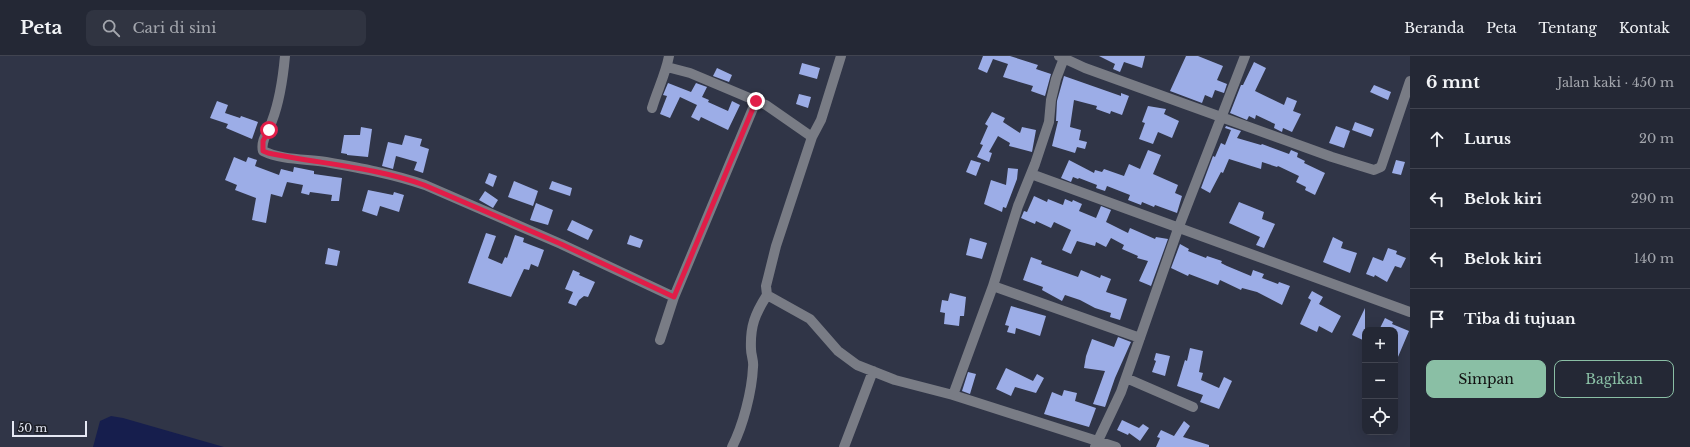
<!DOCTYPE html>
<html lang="id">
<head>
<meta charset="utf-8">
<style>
	body { margin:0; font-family:"Libre Baskerville",serif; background:#303441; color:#f1f3f6 }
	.controls { position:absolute; right:12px; bottom:12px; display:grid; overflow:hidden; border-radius:8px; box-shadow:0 4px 16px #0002 }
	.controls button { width:36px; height:36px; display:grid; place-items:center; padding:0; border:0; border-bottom:1px solid #414450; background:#242835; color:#f1f3f6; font:20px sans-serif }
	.scale { position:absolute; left:12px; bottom:10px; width:75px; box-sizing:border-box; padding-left:4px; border:2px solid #e5e8f4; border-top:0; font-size:11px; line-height:14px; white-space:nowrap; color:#e5e8f4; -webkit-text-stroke:3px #1b1d25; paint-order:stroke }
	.stop { position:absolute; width:12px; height:12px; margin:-9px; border:3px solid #e11d48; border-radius:50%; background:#fff }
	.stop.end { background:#e11d48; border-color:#fff; box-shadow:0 1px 4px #0008 }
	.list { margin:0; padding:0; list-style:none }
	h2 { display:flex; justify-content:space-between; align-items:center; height:52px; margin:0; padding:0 16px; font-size:17px }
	h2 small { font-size:13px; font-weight:400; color:#a3a6ad }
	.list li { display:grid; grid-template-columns:26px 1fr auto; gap:12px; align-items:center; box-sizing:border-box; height:60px; padding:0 16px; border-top:1px solid #414450 }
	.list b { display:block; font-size:15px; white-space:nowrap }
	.list em { font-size:13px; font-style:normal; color:#a3a6ad }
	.actions { display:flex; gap:8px; padding:12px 16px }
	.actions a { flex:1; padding:9px 0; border:1px solid #8abfa5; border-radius:8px; text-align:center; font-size:14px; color:#8abfa5 }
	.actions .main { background:#8abfa5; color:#111 }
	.icon { flex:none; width:22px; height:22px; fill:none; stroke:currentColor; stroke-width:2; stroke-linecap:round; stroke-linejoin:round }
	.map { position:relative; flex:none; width:1410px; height:391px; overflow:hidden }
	header { display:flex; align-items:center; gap:24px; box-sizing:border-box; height:56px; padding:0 20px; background:#242835; border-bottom:1px solid #414450 }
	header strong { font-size:19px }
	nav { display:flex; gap:22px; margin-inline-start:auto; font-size:14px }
	.search { width:280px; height:36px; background:#303441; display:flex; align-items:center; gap:10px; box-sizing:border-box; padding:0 14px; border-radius:8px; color:#a3a6ad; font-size:15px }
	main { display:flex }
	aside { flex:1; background:#242835 }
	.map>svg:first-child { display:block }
	.water { fill:#161e4d }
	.building { fill:#9cade7 }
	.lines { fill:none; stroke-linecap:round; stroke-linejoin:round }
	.minor { stroke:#797c85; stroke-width:10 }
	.route { stroke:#e11d48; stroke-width:5 }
</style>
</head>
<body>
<header>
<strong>Peta</strong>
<div class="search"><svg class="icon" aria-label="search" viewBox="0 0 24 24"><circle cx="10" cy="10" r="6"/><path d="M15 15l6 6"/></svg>Cari di sini</div>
<nav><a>Beranda</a><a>Peta</a><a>Tentang</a><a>Kontak</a></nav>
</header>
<main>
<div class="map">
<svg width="1410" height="391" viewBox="0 0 1410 391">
	<rect width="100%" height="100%" fill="#303547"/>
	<!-- water -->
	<path class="water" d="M111,360L123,362L224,391H93L100,365Z"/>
	<!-- building -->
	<path class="building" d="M983,0H1010L1038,9L1036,13L1051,18L1045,40L1031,35L1033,30L1003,21L1008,8L993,3L987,17L978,13Z
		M1099,0H1145L1142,12L1124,6L1120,16L1113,13L1115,8Z
		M1186,0H1198L1223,10L1217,24L1227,28L1224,37L1215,34L1212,42L1205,39L1202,47L1170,35Z
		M1254,6L1266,12L1255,35L1284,49L1287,41L1297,45L1293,55L1301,58L1292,76L1283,72L1282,76L1274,72L1275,68L1256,59L1255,63L1249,60L1247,64L1230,57L1241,29H1243Z
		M802,7L820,12L817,23L799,18Z
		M717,12L732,19L729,26L713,20Z
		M1064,20L1121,40V37L1129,40L1122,59L1111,55L1110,58L1096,53L1097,50L1074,44L1070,71L1081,74L1079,84L1087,86L1085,93L1077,91L1075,97L1052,90L1058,65H1056L1057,45Z
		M668,27L691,36L696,27L707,31L702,41L709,44L708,46L728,55L732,45L740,49L728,74L701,61L699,65L691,61L697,49L680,41L670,62L660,58L667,40L663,39Z
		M1374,29L1391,36L1388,44L1370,36Z
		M799,38L811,41L808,52L796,48Z
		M217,45L228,49L225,57L240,62L241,60L258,66L252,83L226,72L228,68L210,62Z
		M1148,50L1166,53L1164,58L1179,65L1172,82L1158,76L1153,88L1139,83L1145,67L1142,66Z
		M992,56L1005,62L1003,66L1020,77L1022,71L1036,74L1032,96L1009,90L1010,87L998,80L989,96L992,97L989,106L977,101L983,89L980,88L988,70L985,68Z
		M1355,66L1374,73L1371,81L1352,74Z
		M1226,70L1241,75L1237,82L1261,89L1262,88L1289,98L1291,94L1298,97L1297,101L1305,105L1304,107L1325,117L1315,139L1305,134L1306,131L1296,126L1299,120L1278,110L1277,111L1262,106L1261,113L1229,103L1223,117L1221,116L1210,137L1201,132L1213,100L1215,101L1221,87L1225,89L1231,74L1225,72Z
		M1336,70L1350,75L1344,92L1329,87Z
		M361,71L372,73L368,101L347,99V98L341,97L344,79H360Z
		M405,79L422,83L420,90L429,93L423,117L414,114L417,106L396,100L393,113L382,110L388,86L402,89Z
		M1148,94L1161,99L1153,118L1178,129L1175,137L1182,140L1177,157L1155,149L1154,151L1142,146L1141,149L1128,144L1130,139L1107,130L1105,135L1096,132L1097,129L1079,122L1078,123L1073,121L1071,126L1061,122L1069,104L1094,117L1095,114L1102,116L1104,113L1124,120L1129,108L1140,113Z
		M234,101L246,106L248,101L257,104L255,110L279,119L281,113L293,116L294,111L314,115V118L342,122L339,145H331L332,139L310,136L309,139L301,137L303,129L287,126L282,141L271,138L266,167L252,164L256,142L235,134L237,129L225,124Z
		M971,104L981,107L976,120L966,116Z
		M1396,104L1405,106L1401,119L1392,117Z
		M1008,112L1018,113L1017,123L1006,152L1003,151L1002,156L984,148L991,124L1006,129Z
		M489,117L497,120L493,131L485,127Z
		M514,125L538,135L533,150L508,141Z
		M552,125L572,132L570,140L549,133Z
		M368,134L393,139L394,136L404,139L399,156L380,150L377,160L362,155Z
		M485,135L498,144L493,152L479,144Z
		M1034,140L1047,146L1048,143L1063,149L1065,143L1072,146L1073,144L1082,148L1079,155L1096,162L1101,150L1111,154L1106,166L1128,177L1130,172L1155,183L1156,181L1168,183L1151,230L1139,225L1148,205L1137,202L1138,200L1122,193L1124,189L1111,182L1106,191L1096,186L1095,190L1077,185L1071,198L1062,194L1071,174L1054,166L1051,172L1036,165L1035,168L1021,162L1024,155L1027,156Z
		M1239,146L1264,156L1262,163L1275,168L1264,192L1256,189L1260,181L1229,167Z
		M536,147L553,154L548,169L530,164Z
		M572,164L593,174L588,184L567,174Z
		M486,177L496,180L488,202L502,208L505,201L507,202L515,179L524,182L523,186L544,194L538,211L531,208L529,214L524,213L511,241L468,227Z
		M630,179L643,184L640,192L627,188Z
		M1333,181L1343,186L1341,192L1357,197L1350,217L1323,206Z
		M970,182L987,187L982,203L966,199Z
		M1180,188L1189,193L1188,195L1206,202L1207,200L1222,205L1221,207L1227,210L1251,220L1253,214L1264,218L1262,222L1278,228L1279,226L1290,230L1282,249L1257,236L1242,232L1241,234L1220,224L1218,229L1189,218L1188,220L1171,212Z
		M328,192L340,195L337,210L325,208Z
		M1388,192L1397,195L1396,198L1406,202L1401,212L1395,210L1387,226L1375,219L1374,221L1366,218L1373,201L1383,205Z
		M1031,201L1042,205L1041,208L1078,221L1081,214L1100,222L1101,219L1111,223L1106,236L1127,243L1120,264L1110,261L1111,257L1095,252L1080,244L1065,239L1062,245L1042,234L1043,231L1023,224Z
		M573,214L580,217L579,219L595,226L588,241L584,240L579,244L576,250L568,247L573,236L565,233Z
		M1312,235L1323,241L1319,248L1341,260L1332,277L1319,270L1317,276L1300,268L1311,244L1308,242Z
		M950,237L966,241L964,260H960L959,270L944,268L945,257L940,256L942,244L948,245Z
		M1011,250L1046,260L1040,280L1016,272L1015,278L1007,276L1009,270L1005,269Z
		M1365,252V285L1352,279Z
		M1385,262L1393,266L1392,268L1409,275L1395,308V274H1379Z
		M1118,281L1131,286L1115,322L1105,351L1093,348L1105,315L1084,312L1086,300L1092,283L1114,291Z
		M1190,292L1203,295L1199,316L1203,317L1201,324L1219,332L1224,321L1232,325L1219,353L1200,346L1203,339L1177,330L1185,304L1187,305Z
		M1156,297L1170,300L1165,320L1152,316L1156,305L1154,304Z
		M1006,312L1033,325L1037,318L1044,322L1036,337L1015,331L1011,340L996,333Z
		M968,316L976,318L970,338L962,335Z
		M1064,334L1077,337L1075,345L1096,352L1089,371L1044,358L1052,336L1062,340Z
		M1122,364L1139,372L1143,368L1149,372L1140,385L1129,377L1128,379L1117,374Z
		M1184,365L1190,370L1183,381L1209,389V391H1156L1160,382L1157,381L1161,374L1174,380Z"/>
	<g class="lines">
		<!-- minor -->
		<path class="minor" d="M285,0C283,22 280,44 272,65C269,74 260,85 263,95C281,104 306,103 326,106C360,112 393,118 425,129L561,188L674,241L756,45
			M1059,0L1085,12L1332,101L1374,114L1381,111L1410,25
			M667,11L690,17L766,49L812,81L821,64L841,0
			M652,52C657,35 666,17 669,0
			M1031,118L1410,256
			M993,230L1140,282
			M767,239L810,263L838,295L857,309L895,324L953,339L1116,391
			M660,284L674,241
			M1126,322L1193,351
			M953,339L993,230L1018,150L1035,108L1049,66L1051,44L1056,23L1064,2
			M732,391C743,370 752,335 753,311C754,305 751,299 751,293C750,270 755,258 767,239L766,230L776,190L812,81
			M844,391L873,315
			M1095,391L1121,336L1178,173L1245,0"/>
	</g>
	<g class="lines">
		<!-- route -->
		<path class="route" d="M269,74L263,85V95L268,97C321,108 374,111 424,129L561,188L674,241L756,45"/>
	</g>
</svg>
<div class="controls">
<button>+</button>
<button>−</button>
<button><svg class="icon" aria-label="locate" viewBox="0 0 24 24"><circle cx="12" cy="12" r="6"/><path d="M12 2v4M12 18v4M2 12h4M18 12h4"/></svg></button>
</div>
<div class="scale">50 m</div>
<div class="stop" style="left:269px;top:74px"></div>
<div class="stop end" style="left:756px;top:45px"></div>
</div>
<aside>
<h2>6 mnt<small>Jalan kaki · 450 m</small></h2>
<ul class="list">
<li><svg class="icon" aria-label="ahead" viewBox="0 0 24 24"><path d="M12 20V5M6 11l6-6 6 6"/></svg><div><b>Lurus</b></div><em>20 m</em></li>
<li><svg class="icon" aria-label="left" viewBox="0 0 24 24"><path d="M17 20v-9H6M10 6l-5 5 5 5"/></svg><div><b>Belok kiri</b></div><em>290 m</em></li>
<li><svg class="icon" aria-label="left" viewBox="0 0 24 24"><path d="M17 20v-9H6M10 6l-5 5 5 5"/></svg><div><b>Belok kiri</b></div><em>140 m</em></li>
<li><svg class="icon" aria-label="arrive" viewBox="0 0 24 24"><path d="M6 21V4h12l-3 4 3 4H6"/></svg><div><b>Tiba di tujuan</b></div></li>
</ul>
<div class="actions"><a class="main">Simpan</a><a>Bagikan</a></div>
</aside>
</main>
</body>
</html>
